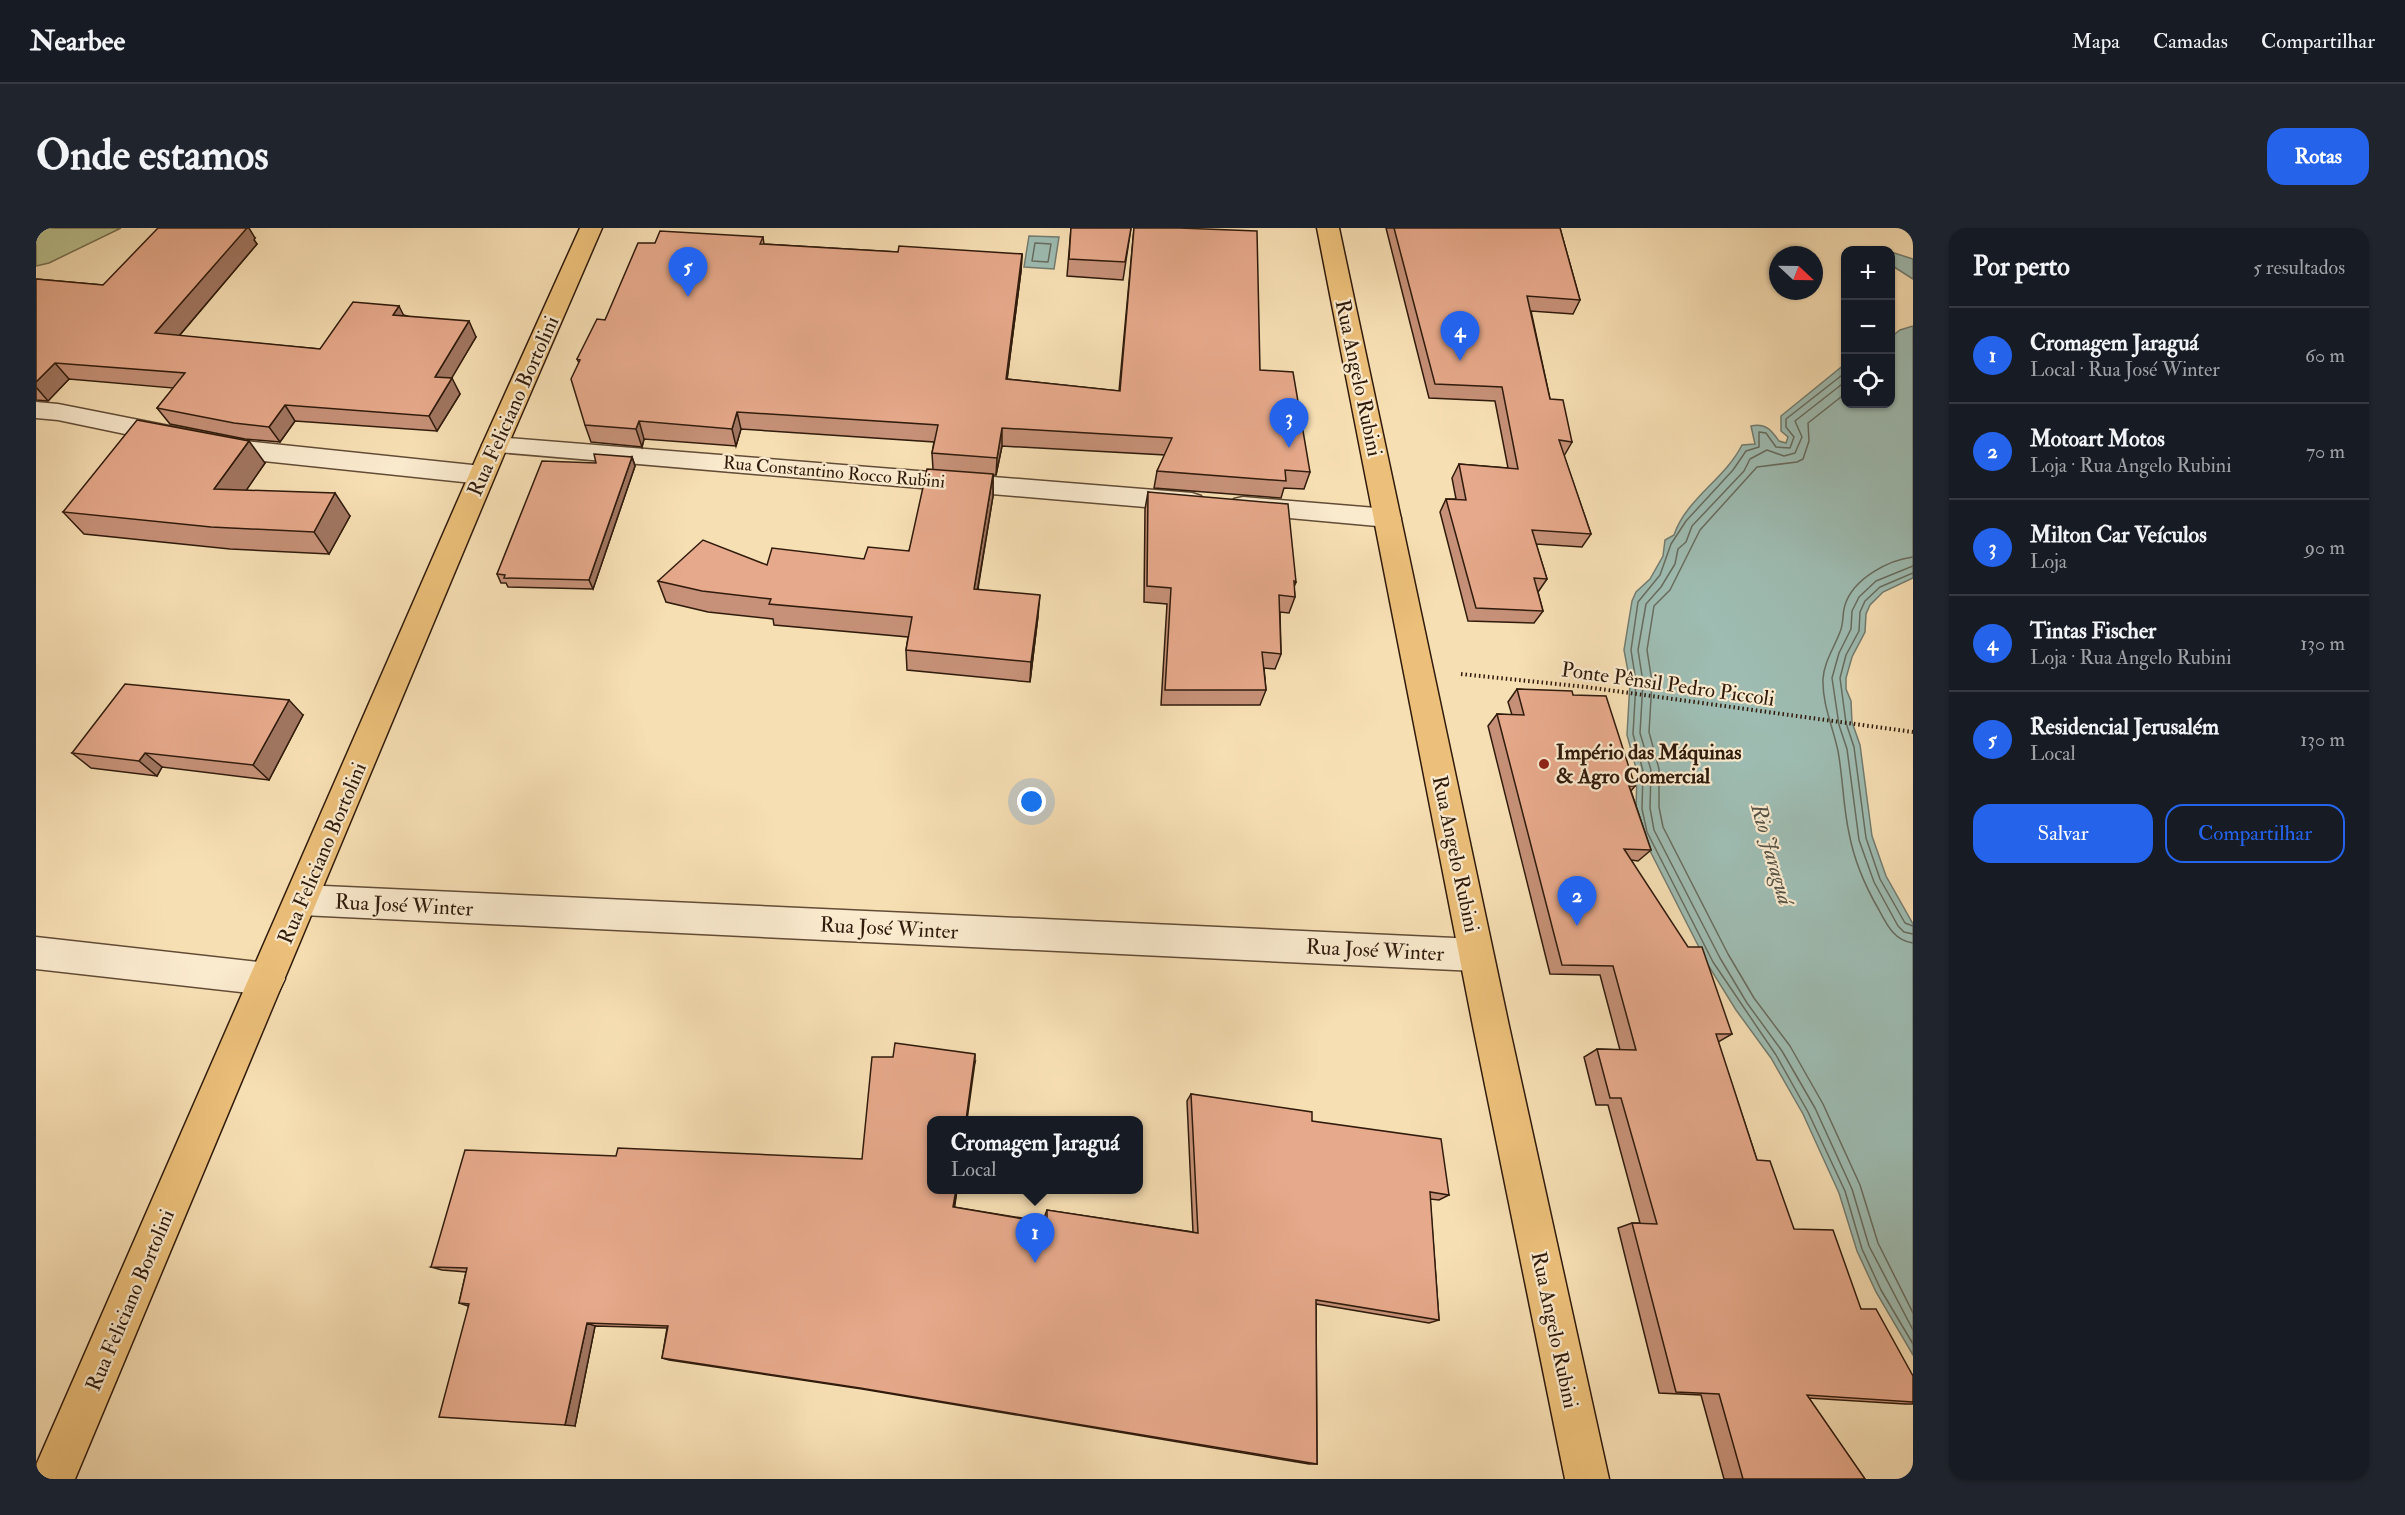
<!DOCTYPE html>
<html lang="pt">
<head>
<meta charset="utf-8">
<style>
	body { margin:0; font-family:"IM FELL Double Pica",serif; background:#20242c; color:#f1f3f6 }
	.controls { position:absolute; right:18px; top:18px; display:grid; overflow:hidden; border-radius:12px; box-shadow:0 2px 4px #0004 }
	.controls button { width:54px; height:54px; display:grid; place-items:center; padding:0; border:0; border-bottom:2px solid #363941; background:#171b24; color:#f1f3f6; font:30px sans-serif }
	.compass { position:absolute; left:1733px; top:18px; width:54px; height:54px; border-radius:50%; background:#171b24; box-shadow:0 2px 4px #0004; rotate:112deg }
	.you { position:absolute; left:996px; top:574px; width:21px; height:21px; margin:-15px; border:4px solid #fff; border-radius:50%; background:#1a73e8; box-shadow:0 0 0 9px #1a73e833 }
	.badge { display:grid; place-items:center; width:39px; height:39px; border-radius:50%; background:#2563eb; color:#fff; font-size:20px; font-weight:700 }
	.pin { position:absolute; translate:-50% -50px; filter:drop-shadow(0 2px 3px #0008) }
	.pin::after { content:''; position:absolute; top:32px; width:21px; height:18px; background:inherit; clip-path:polygon(0 0,100% 0,50% 100%) }
	.popup { position:absolute; left:891px; top:888px; width:216px; height:78px; box-sizing:border-box; display:grid; place-content:center; border-radius:12px; background:#171b24; filter:drop-shadow(0 2px 4px #0005); font-size:20px; white-space:nowrap; color:#9ea1a6 }
	.popup b { font-size:22px; color:#f1f3f6 }
	.popup::after { content:''; position:absolute; left:50%; top:100%; margin-left:-12px; border:12px solid transparent; border-top-color:#171b24 }
	.list { margin:0; padding:0; list-style:none }
	h2 { display:flex; justify-content:space-between; align-items:center; height:78px; margin:0; padding:0 24px; font-size:26px }
	h2 small { font-size:20px; font-weight:400; color:#9ea1a6 }
	.list li { display:grid; grid-template-columns:39px 1fr auto; gap:18px; align-items:center; box-sizing:border-box; height:96px; padding:0 24px; border-top:2px solid #363941 }
	.list b { display:block; font-size:22px; white-space:nowrap }
	.list p { margin:0; font-size:20px; white-space:nowrap; color:#9ea1a6 }
	.list em { font-size:20px; font-style:normal; color:#9ea1a6 }
	.actions { display:flex; gap:12px; padding:18px 24px }
	.actions a { flex:1; padding:14px 0; border:2px solid #2563eb; border-radius:18px; text-align:center; font-size:21px; color:#2563eb }
	.actions .main { background:#2563eb; color:#fff }
	.icon { flex:none; width:33px; height:33px; fill:none; stroke:currentColor; stroke-width:2; stroke-linecap:round; stroke-linejoin:round }
	.map { position:relative; flex:none; width:1877px; height:1251px; overflow:hidden; border-radius:18px }
	header { display:flex; align-items:center; gap:36px; box-sizing:border-box; height:84px; padding:0 30px; background:#171b24; border-bottom:2px solid #363941 }
	header strong { font-size:28px }
	nav { display:flex; gap:33px; margin-inline-start:auto; font-size:21px }
	.intro { display:flex; align-items:center; justify-content:space-between; box-sizing:border-box; height:144px; padding:0 36px }
	h1 { margin:0; font-size:42px }
	.button { padding:15px 27px; border-radius:18px; background:#2563eb; color:#fff; font-size:21px; font-weight:700 }
	main { display:flex; gap:36px; padding:0 36px }
	aside { flex:1; background:#171b24; border-radius:18px; box-shadow:0 2px 4px #0004 }
	.map>svg:first-child { display:block }
	.green { fill:#bac28f; stroke:#756e4e; stroke-width:1.5 }
	.water { fill:#9ebcb2; stroke:#727c70; stroke-width:1.5 }
	.lines { fill:none; stroke-linecap:round; stroke-linejoin:round }
	.shore { stroke:#676c5f; stroke-width:1.5 }
	.street-casing { stroke:#624c36; stroke-width:3 }
	.primary-casing { stroke:#301b0c; stroke-width:3 }
	.path { stroke:#301b0c; stroke-width:4; stroke-dasharray:1.5 3; stroke-linecap:butt }
	.street { fill:#faeace; fill-rule:evenodd }
	.primary { fill:#ecc07a; fill-rule:evenodd }
	.wall { fill:#c69178; stroke:#301b0c; stroke-width:1.5 }
	.shaded-wall { fill:#a17661; stroke:#301b0c; stroke-width:1.5 }
	.building { fill:#e6a98b; stroke:#301b0c; stroke-width:1.5 }
	.poi-dot { fill:#8f2418; stroke:#faeace; stroke-width:2 }
	.labels { text-anchor:middle; stroke-width:4.5; stroke-linejoin:round; paint-order:stroke }
	.far-street-label { font-size:18px; fill:#301b0c; stroke:#faeace }
	.street-label { font-size:21px; fill:#301b0c; stroke:#faeace }
	.poi-label { font-size:21px; font-weight:bold; fill:#301b0c; stroke:#faeace; text-anchor:start }
	.water-label { font-size:22px; font-style:italic; fill:#565346; stroke:#faeace }
</style>
</head>
<body>
<header>
<strong>Nearbee</strong>
<nav><a>Mapa</a><a>Camadas</a><a>Compartilhar</a></nav>
</header>
<div class="intro"><h1>Onde estamos</h1><a class="button">Rotas</a></div>
<main>
<div class="map">
<svg width="1877" height="1251" viewBox="0 0 1877 1251">
	<rect width="100%" height="100%" fill="#f7dfb4"/>
	<filter id="stains"><feTurbulence type="fractalNoise" baseFrequency=".00333" numOctaves="4"/><feColorMatrix values="0 0 0 0 .2 0 0 0 0 .09 0 0 0 0 .02 0 0 0 .5 -.17"/></filter>
	<radialGradient id="worn" r=".72"><stop offset=".6" stop-color="#630" stop-opacity="0"/><stop offset="1" stop-color="#630" stop-opacity=".3"/></radialGradient>
	<!-- green -->
	<path class="green" d="M0,0H85L13,35L0,38Z"/>
	<!-- water -->
	<path class="water" d="M993,8L1023,9L1018,41L988,39Z
		M1855,24L1877,31V51L1855,37Z
		M1877,98V350L1847,364L1834,377L1830,386L1829,404L1816,429L1810,450V461L1815,473L1816,494L1824,517L1836,608L1850,648L1877,696V1127L1840,1064L1821,1023L1803,965L1767,886L1735,830L1700,782L1672,737L1606,607L1600,581L1601,544L1591,507L1594,454L1588,422L1596,373L1600,364L1614,351L1627,328L1629,312L1638,307C1650,271 1689,251 1706,217L1719,216L1715,198C1730,195 1735,202 1743,213L1750,215L1752,209L1745,203V188L1809,136L1810,176H1854L1855,109L1864,102Z"/>
	<g class="lines">
		<!-- shore -->
		<path class="shore" d="M999,15L1015,16L1012,34L996,33Z
			M1810,144L1750,191V199L1758,209L1754,220L1740,219L1730,205L1723,204V219L1710,223L1697,242L1650,293L1635,316L1624,347L1602,374L1595,422L1600,454L1597,506L1607,543L1606,581L1611,604L1677,734L1740,827L1772,884L1809,963L1826,1021L1845,1062L1877,1116
			M1810,153L1759,193L1766,209L1759,225L1748,228L1731,222L1714,231L1708,243L1656,298L1650,314L1642,321L1639,336L1625,359L1610,376L1602,422L1607,454L1604,505L1615,542L1614,580L1618,602L1684,730L1711,775L1746,823L1779,880L1816,961L1833,1018L1877,1102
			M1810,165L1772,195L1773,213L1767,231L1761,234L1721,239L1664,302L1634,362L1618,378L1611,422L1616,454L1613,504L1623,541V579L1627,599L1692,726L1718,770L1754,818L1787,876L1824,957L1842,1015L1877,1085
			M1877,329C1852,332 1817,351 1809,377C1806,386 1808,395 1804,404C1798,420 1788,434 1787,451C1786,476 1797,499 1802,523C1807,550 1807,578 1813,605C1818,632 1829,658 1843,682C1851,697 1858,712 1877,715
			M1877,338L1840,353L1823,369L1816,383L1815,401L1803,425L1796,450L1803,497L1811,521L1823,612L1838,654L1862,698L1868,704L1877,706
			M1877,345L1844,359L1829,373L1824,384L1823,403L1810,427L1804,450L1810,495L1818,519L1830,610L1844,651L1869,695L1877,698"/>
		<defs>
			<path id="street" d="M0,174L22,176L209,213L446,238L455,241L459,247L455,253L446,256L209,231L22,192L0,190Z
				M459,209L1156,265L1165,268L1169,274L1165,280L1156,283L450,223L446,217L450,211Z
				M1207,269L1352,281L1361,283L1365,290L1361,297L1352,299L1198,285L1194,278L1198,271Z
				M266,657L1440,711L1452,716L1457,727L1452,738L1440,743L266,687L254,683L249,672L254,661Z
				M0,709L231,735L243,739L249,751L243,763L231,767L0,741Z"/>
			<path id="primary" d="M544,0H566L472,217L39,1251H0L1,1235L446,217Z
				M1281,0H1303L1473,798L1573,1251H1529L1437,798Z"/>
		</defs>
		<!-- street casing -->
		<use href="#street" class="street-casing"/>
		<!-- primary casing -->
		<use href="#primary" class="primary-casing"/>
		<!-- path -->
		<path class="path" d="M1425,446L1550,459L1877,504"/>
		<!-- street -->
		<use href="#street" class="street"/>
		<!-- primary -->
		<use href="#primary" class="primary"/>
	</g>
	<!-- wall -->
	<path class="wall" d="M1035,0H1095L1087,52L1031,48Z
		M1098,0L1224,142L1274,244L1268,261L1248,260L1245,270L1118,260L1121,243L1129,227L966,218L960,247H957V268L942,361L1002,388L994,454L871,442L870,422L872,409L738,397L737,391L672,384L630,374L622,353L731,337L828,331L873,323L897,241L896,225L898,214L705,201L700,218L608,211L606,219L555,214L549,197L543,135L541,131L569,92L619,15L727,9L728,16L862,24L986,26L985,43L971,151L1083,163Z
		M1350,0H1524L1544,72L1537,86L1495,83L1514,171L1536,214L1528,228L1555,306L1546,319L1500,316L1511,351L1502,364L1507,383L1498,395L1432,393L1404,284L1410,271H1420L1416,250L1423,236L1472,240L1459,173L1393,170Z
		M219,10L218,12L221,16L143,108L284,121L368,87L440,109L415,150L424,166L401,203L259,193L244,214L209,211L134,196L121,180L138,160L33,151L12,173L0,172V51L67,57Z
		M596,229L599,238L557,361L472,359L470,355H465L461,346L560,235Z
		M229,235L210,262L314,288L293,326L194,321L48,306L27,284Z
		M1112,264L1260,354L1258,359L1259,369L1253,385L1244,384L1245,426L1239,441L1228,440L1230,462L1224,477H1125L1131,376L1108,374L1109,281Z
		M1481,461L1537,467L1599,558L1595,563L1615,622L1602,633L1595,632L1696,806L1682,814L1721,932L1758,1001L1825,1081L1877,1148V1176H1869L1772,1170L1829,1251H1688L1665,1167L1623,1165L1582,1000L1596,995H1604L1572,877H1560L1548,829L1561,821L1584,822L1564,747L1514,746L1452,498L1461,486L1476,487L1472,474Z
		M267,487L233,552L126,539L121,548L55,540L36,525Z
		M939,834L896,962H921L918,979L1010,994L1009,987L1011,982L1157,1004L1151,873L1155,866L1276,893L1413,967L1403,972L1394,971L1403,1092L1393,1095L1280,1076L1281,1236H1273L826,1161L633,1132L626,1130L631,1100L559,1098L539,1198L432,1078L423,1075L430,1044L406,1042L395,1039L826,931Z"/>
	<!-- shaded-wall -->
	<path class="shaded-wall" d="M205,0H213L219,10L218,12L221,16L131,122L119,105Z
		M986,26L985,43L969,168L970,151Z
		M363,78L371,94L357,87Z
		M433,93L440,109L407,165L399,149Z
		M19,135L33,151L12,173L0,159V154Z
		M416,150L424,166L401,203L393,188Z
		M249,177L259,193L244,214L233,199Z
		M701,184L705,201L700,218L696,201Z
		M603,193L608,211L606,219L600,201Z
		M966,200V218L960,247L961,230Z
		M213,213L229,235L196,283L178,261Z
		M596,229L599,238L557,361L553,352Z
		M957,246V268L938,382V361Z
		M299,265L314,288L293,326L278,304Z
		M1004,367L1002,388L994,454L995,434Z
		M253,472L267,487L233,552L217,537Z
		M109,525L126,539L121,548L103,533Z
		M939,826V834L931,892H930Z
		M920,962H921L918,984L917,979Z
		M551,1095L559,1098L539,1198L529,1197Z"/>
	<!-- building -->
	<path class="building" d="M122,0H211L119,105L284,121L317,74L363,78L357,87L433,93L399,149L416,150L393,188L249,177L233,199L198,195L121,180L149,145L19,135L0,154V51L67,57Z
		M1035,0H1095L1089,34L1033,31Z
		M1098,0H1143L1221,3L1224,142L1257,144L1274,244L1249,242L1250,253L1121,243L1136,210L966,200L961,230L896,225L902,197L701,184L696,201L603,193L600,201L549,197L535,151L544,132L541,131L561,91L569,92L602,15H619L624,3L727,9L724,16L862,24L863,18L986,26L970,151L1084,163Z
		M1358,0H1524L1544,72L1491,68L1514,171L1527,172L1536,214L1523,212L1555,306L1496,302L1511,351L1498,350L1507,383L1440,380L1410,271L1430,272L1423,236L1482,241L1466,159L1399,156Z
		M101,192L213,213L178,261L299,265L278,304L175,299L27,284Z
		M558,226L596,229L553,352L468,350L469,347L461,346L506,233L560,235Z
		M891,241L957,246L938,361L1004,367L995,434L870,422L876,389L733,376L735,371L666,363L622,353L667,312L731,337L736,320L828,331L832,319L873,323Z
		M1112,264L1252,276L1260,354L1258,353L1259,369L1243,367L1245,426L1226,424L1230,462H1129L1135,360L1111,358Z
		M89,456L253,472L217,537L109,525L103,533L36,525Z
		M1481,461L1536,463L1537,467L1570,468L1599,558H1593L1615,622L1588,621L1652,719H1666L1696,806H1680L1721,932L1734,933L1758,1001L1797,1002L1825,1081H1840L1877,1148V1174L1771,1167L1829,1251H1707L1683,1166L1640,1164L1596,995L1621,996L1585,870H1574L1561,821L1600,822L1577,738L1526,737L1461,486L1488,487Z
		M859,815L939,826L930,892H896V962H920L917,979L1011,995V982L1162,1005L1155,866L1276,884V893L1405,911L1413,967L1394,964L1403,1092L1280,1072L1281,1236L824,1160L626,1130L632,1098L551,1095L529,1197L403,1189L433,1076L423,1075L431,1040L395,1039L429,922L580,928L582,920L826,931L836,829H857Z"/>
	<!-- markers -->
	<circle class="poi-dot" cx="1508" cy="536" r="6"/>
	<g class="labels">
		<!-- far-street labels -->
		<g class="far-street-label">
			<text transform="translate(798 244) rotate(5)" y="6">Rua Constantino Rocco Rubini</text>
		</g>
		<!-- street labels -->
		<g class="street-label">
			<text transform="translate(1323 150) rotate(78)" y="7">Rua Angelo Rubini</text>
			<text transform="translate(477 178) rotate(-66)" y="7">Rua Feliciano Bortolini</text>
			<text transform="translate(1632 456) rotate(8)" y="7">Ponte Pênsil Pedro Piccoli</text>
			<text transform="translate(286 625) rotate(-67)" y="7">Rua Feliciano Bortolini</text>
			<text transform="translate(1420 626) rotate(78)" y="7">Rua Angelo Rubini</text>
			<text transform="translate(368 677) rotate(3)" y="7">Rua José Winter</text>
			<text transform="translate(853 700) rotate(3)" y="7">Rua José Winter</text>
			<text transform="translate(1339 722) rotate(3)" y="7">Rua José Winter</text>
			<text transform="translate(94 1072) rotate(-67)" y="7">Rua Feliciano Bortolini</text>
			<text transform="translate(1519 1102) rotate(78)" y="7">Rua Angelo Rubini</text>
		</g>
		<!-- poi labels -->
		<g class="poi-label">
			<text x="1520" y="531">Império das Máquinas<tspan x="1520" dy="24">&amp; Agro Comercial</tspan></text>
		</g>
		<!-- water labels -->
		<g class="water-label">
			<text transform="translate(1737 626) rotate(74)" y="8">Rio Jaraguá</text>
		</g>
	</g>
	<rect width="100%" height="100%" filter="url(#stains)"/>
	<rect width="100%" height="100%" fill="url(#worn)"/>
</svg>
<div class="controls">
<button>+</button>
<button>−</button>
<button><svg class="icon" aria-label="locate" viewBox="0 0 24 24"><circle cx="12" cy="12" r="6"/><path d="M12 2v4M12 18v4M2 12h4M18 12h4"/></svg></button>
</div>
<svg class="compass" viewBox="-18 -18 36 36"><path d="M0-13l5 13h-10z" fill="#e53935"/><path d="M0 13l5-13h-10z" fill="#9ea1a6"/></svg>
<div class="you"></div>
<div class="pin badge" style="left:999px;top:1035px">1</div>
<div class="popup"><b>Cromagem Jaraguá</b>Local</div>
<div class="pin badge" style="left:1541px;top:698px">2</div>
<div class="pin badge" style="left:1253px;top:220px">3</div>
<div class="pin badge" style="left:1424px;top:133px">4</div>
<div class="pin badge" style="left:652px;top:69px">5</div>
</div>
<aside>
<h2>Por perto<small>5 resultados</small></h2>
<ul class="list">
<li><span class="badge">1</span><div><b>Cromagem Jaraguá</b><p>Local · Rua José Winter</p></div><em>60 m</em></li>
<li><span class="badge">2</span><div><b>Motoart Motos</b><p>Loja · Rua Angelo Rubini</p></div><em>70 m</em></li>
<li><span class="badge">3</span><div><b>Milton Car Veículos</b><p>Loja</p></div><em>90 m</em></li>
<li><span class="badge">4</span><div><b>Tintas Fischer</b><p>Loja · Rua Angelo Rubini</p></div><em>130 m</em></li>
<li><span class="badge">5</span><div><b>Residencial Jerusalém</b><p>Local</p></div><em>130 m</em></li>
</ul>
<div class="actions"><a class="main">Salvar</a><a>Compartilhar</a></div>
</aside>
</main>
</body>
</html>
